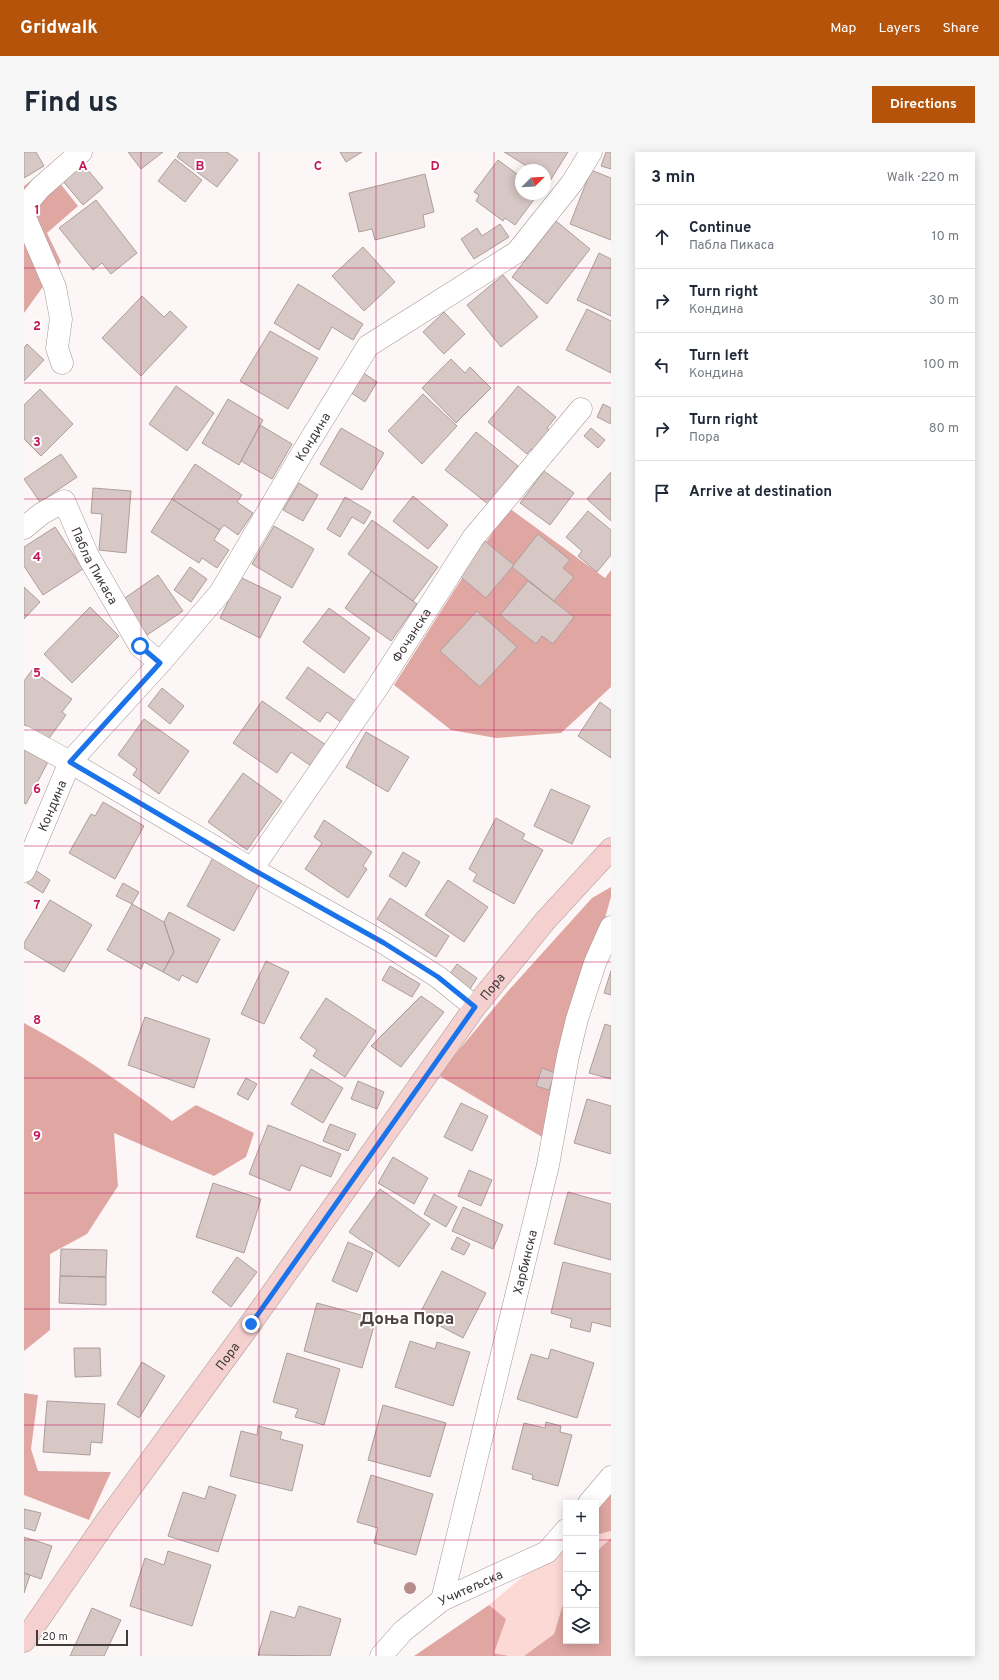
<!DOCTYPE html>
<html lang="en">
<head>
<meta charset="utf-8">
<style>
	body { margin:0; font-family:Overpass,sans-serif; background:#f6f6f7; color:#1f2937 }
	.controls { position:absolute; right:12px; bottom:12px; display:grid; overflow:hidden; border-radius:0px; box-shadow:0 2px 10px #0003 }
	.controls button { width:36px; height:36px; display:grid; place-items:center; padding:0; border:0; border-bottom:1px solid #e0e1e3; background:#fff; color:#1f2937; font:20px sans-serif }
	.compass { position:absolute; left:491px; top:12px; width:36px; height:36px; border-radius:50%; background:#fff; box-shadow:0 2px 10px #0003; rotate:66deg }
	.scale { position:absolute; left:12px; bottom:10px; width:92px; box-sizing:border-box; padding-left:4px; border:2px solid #413b3a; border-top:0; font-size:11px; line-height:14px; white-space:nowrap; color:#413b3a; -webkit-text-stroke:3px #fff; paint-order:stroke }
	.stop { position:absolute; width:12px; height:12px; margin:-9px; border:3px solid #1a73e8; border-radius:50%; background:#fff }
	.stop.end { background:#1a73e8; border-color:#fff; box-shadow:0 1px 4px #0008 }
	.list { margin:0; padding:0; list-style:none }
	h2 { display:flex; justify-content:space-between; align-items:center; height:52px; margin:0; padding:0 16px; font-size:17px }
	h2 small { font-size:13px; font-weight:400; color:#747a83 }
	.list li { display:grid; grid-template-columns:26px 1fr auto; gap:12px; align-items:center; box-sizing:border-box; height:64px; padding:0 16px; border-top:1px solid #e0e1e3 }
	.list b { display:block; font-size:15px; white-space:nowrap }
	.list p { margin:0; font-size:13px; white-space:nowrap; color:#747a83 }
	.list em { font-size:13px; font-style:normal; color:#747a83 }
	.icon { flex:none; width:22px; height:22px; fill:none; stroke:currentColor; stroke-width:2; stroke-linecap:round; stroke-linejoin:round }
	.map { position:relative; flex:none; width:587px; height:1504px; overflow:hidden; border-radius:0px }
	header { display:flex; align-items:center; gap:24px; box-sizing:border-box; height:56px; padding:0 20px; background:#b45309; color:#fff }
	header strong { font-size:19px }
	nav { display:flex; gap:22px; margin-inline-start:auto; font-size:14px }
	.intro { display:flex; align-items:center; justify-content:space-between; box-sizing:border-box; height:96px; padding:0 24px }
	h1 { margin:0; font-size:28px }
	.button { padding:10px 18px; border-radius:0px; background:#b45309; color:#fff; font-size:14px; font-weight:700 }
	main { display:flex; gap:24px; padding:0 24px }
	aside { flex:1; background:#fff; border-radius:0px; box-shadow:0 2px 10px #0003 }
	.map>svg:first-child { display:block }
	.green { fill:#fcd9d5 }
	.forest { fill:#e0a7a2 }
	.building { fill:#d7c7c5; stroke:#ad9e9c }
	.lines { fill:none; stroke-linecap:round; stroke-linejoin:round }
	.street-casing { stroke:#a59695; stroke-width:23 }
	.secondary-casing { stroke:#a59695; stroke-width:23 }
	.street { stroke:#fff; stroke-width:22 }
	.secondary { stroke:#f4d0cf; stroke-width:22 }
	.tree { fill:#b68c8b }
	.route { stroke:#1a73e8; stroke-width:5 }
	.grid { fill:none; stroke:#c2185b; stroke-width:1; stroke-opacity:0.55 }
	.labels { text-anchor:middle; stroke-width:4; stroke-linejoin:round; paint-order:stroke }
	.street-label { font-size:13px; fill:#413b3a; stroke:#fff }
	.district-label { font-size:17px; font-weight:bold; fill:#4e4140; stroke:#fff }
	.grid-label { font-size:13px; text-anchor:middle; font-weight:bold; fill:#c2185b; stroke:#fff; stroke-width:4; stroke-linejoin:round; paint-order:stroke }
</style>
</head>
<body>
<header>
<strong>Gridwalk</strong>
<nav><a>Map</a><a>Layers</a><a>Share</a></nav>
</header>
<div class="intro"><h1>Find us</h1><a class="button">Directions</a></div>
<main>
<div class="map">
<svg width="587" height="1504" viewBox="0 0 587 1504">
	<rect width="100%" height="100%" fill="#fdf6f6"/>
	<!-- green -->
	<path class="green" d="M587,1379V1386L572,1400V1383Z
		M542,1388V1442L530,1482L500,1504H485L470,1501L465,1453Z"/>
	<!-- forest -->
	<path class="forest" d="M24,16L54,54L23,81L37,110L0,161V34Z
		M485,356L581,426L587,418V535L537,581L472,586L427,578L370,533L431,437Z
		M587,735V745L518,985L414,923L484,839L568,746Z
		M0,871C53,899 100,933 148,969L172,953L230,981L222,1005L190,1024L90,981L94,1034L63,1082L26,1102V1178L0,1199Z
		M0,1241L14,1243L7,1297L14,1319L87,1320L65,1368L0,1343Z
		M587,1339V1379L572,1383V1358Z
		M587,1386V1504H500L530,1482L542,1442V1489H572V1400Z
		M465,1453L482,1467L470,1501L485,1504H390Z"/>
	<!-- building -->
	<path class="building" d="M0,0H12L20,14L0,26Z
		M104,0H139L117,17Z
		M156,0H203L214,8L193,35L153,5Z
		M316,0H338L322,10Z
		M480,0H544L526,29L521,26V18H509Z
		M582,0H587V17L577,14Z
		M151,7L178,28L161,50L134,29Z
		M474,8L497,25V42H514L491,73L481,66L479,69L452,49L455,43L450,40Z
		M58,11L79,36L59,53L38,28Z
		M567,18L587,26V88L546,72Z
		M401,22L410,60L399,63L401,75L351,88L348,77L335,80L325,41Z
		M72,48L113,101L87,122L78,111L69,118L35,76Z
		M532,69L566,97L523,152L488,125Z
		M476,72L485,85L450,107L437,87L453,76L458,84Z
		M339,95L371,130L340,159L308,124Z
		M575,101L587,107V164L553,148Z
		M479,123L514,165L477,195L443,153Z
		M274,132L339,172L329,188L308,175L295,198L250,171Z
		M118,144L140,165L146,159L163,175L117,224L78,186Z
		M563,157L587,169V221L542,198Z
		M420,160L441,182L420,202L399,180Z
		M246,179L294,206L264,257L216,229Z
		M3,192L20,208L0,229V196Z
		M427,207L441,221L446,215L467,236L432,271L398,236Z
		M338,220L353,230L341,250L326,240Z
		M152,234L190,261L163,299L125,272Z
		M494,234L532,265L523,276L532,283L515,304L507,297L503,302L464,270Z
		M16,237L49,272L17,304L0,287V253Z
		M399,242L433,274L398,312L364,279Z
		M204,247L239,268L215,313L178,291Z
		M579,252L587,256V272L573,265Z
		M236,273L268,292L248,327L217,309Z
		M317,276L360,301L338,338L296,312Z
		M567,276L581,288L574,296L560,284Z
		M452,280L494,314L464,352L421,318Z
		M37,302L53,325L16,350L0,327Z
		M171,312L218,343L213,350L229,361L214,383L200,373L196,378L148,347Z
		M520,319L550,341L526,373L496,351Z
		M587,320V369L563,347Z
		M275,331L294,343L279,369L259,358Z
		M69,336L107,339L102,401L75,398L78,362L67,361Z
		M389,344L424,373L404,397L369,369Z
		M321,345L347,360L340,372L328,365L316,385L303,377Z
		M148,347L196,378L190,388L205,398L193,416L178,406L175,411L127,380Z
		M564,359L587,378V403L573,420L554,404L558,399L542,385Z
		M348,368L414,415L389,449L324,402Z
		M250,374L290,397L268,436L228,412Z
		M31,375L59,417L19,443L0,414V395Z
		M514,382L546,408L539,416L550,425L530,449L488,415Z
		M461,389L490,413L462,446L433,422Z
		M166,415L183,427L167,450L150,438Z
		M347,419L393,452L367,489L321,456Z
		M134,423L159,459L123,483L98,448Z
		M216,425L257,445L236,486L196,466Z
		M504,429L550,465L529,492L518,484L512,492L476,463Z
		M0,435L16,450L0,467Z
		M66,455L95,484L48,531L20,502Z
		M305,456L346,486L320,521L279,490Z
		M453,459L493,495L456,535L416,499Z
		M284,515L333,550L318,571L303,560L296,570L262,546Z
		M8,518L48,547L38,560L42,563L23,589L0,572V529Z
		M138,536L160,554L146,572L124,554Z
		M238,549L302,593L287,614L267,600L253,621L209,591Z
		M576,550L587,558V606L554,584Z
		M120,567L165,599L135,642L109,623L113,617L94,603Z
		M342,580L385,605L364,640L322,615Z
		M0,593L26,606L2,652L0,651Z
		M219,621L258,649L223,698L184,670Z
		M527,637L566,654L548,692L510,674Z
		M79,650L120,674L91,727L45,701L67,662L71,664Z
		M472,666L501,682L498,687L519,698L490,752L449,729L453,722L445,717Z
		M300,668L348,700L339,714L343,717L324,746L281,717L298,691L290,685Z
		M379,700L396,710L382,735L365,724Z
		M191,702L238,727L210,779L163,754Z
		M11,718L26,728L19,741L3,731Z
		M424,728L464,755L440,790L401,763Z
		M99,731L115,740L108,752L92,744Z
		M366,746L425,784L412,805L353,767Z
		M26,748L68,773L40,820L0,796V791Z
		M108,752L140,770L150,800L139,820L120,810L117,817L83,798Z
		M145,760L196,787L173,831L158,823L155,829L139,820L150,800L140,770Z
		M242,809L265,820L240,872L217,862Z
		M433,812L453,826L444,840L423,826Z
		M366,814L396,832L388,845L358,828Z
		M587,819V843L580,841Z
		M397,844L420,860L377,915L347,894Z
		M302,846L352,879L321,925L289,904L293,898L276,886Z
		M121,865L186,887L170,936L104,913Z
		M581,872L587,874V927L565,921Z
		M518,916L531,921L525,938L512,934Z
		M287,917L319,936L299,971L267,952Z
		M222,926L233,932L224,948L213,942Z
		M334,929L360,940L353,957L327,947Z
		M563,947L587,954V1002L550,991Z
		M437,951L464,964L448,999L420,985Z
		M306,972L332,982L324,999L299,989Z
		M244,973L317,1002L307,1025L277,1013L266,1039L225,1022Z
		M369,1005L404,1026L390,1052L354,1031Z
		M445,1018L468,1028L457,1054L434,1044Z
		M189,1031L237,1047L220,1101L172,1085Z
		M356,1037L406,1072L375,1115L325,1080Z
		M544,1040L587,1052V1108L530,1092Z
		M410,1042L433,1055L422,1075L400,1062Z
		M439,1055L479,1073L469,1097L428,1079Z
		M433,1085L446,1092L440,1103L427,1097Z
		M324,1090L349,1101L333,1140L308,1129Z
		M37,1097L83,1098L82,1125L36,1124Z
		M213,1105L233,1120L207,1155L188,1140Z
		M539,1110L587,1122V1175L568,1170L566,1180L546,1175L548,1167L527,1161Z
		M418,1119L462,1141L439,1186L395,1163Z
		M36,1124L82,1125V1153L35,1151Z
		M293,1151L352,1167L338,1216L280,1199Z
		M386,1189L411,1197L413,1190L446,1200L429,1254L371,1235Z
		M50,1196H76L77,1224L51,1225Z
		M527,1197L570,1211L553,1266L493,1247L507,1202L524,1207Z
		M263,1201L316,1217L300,1273L271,1265L274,1257L249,1250Z
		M118,1210L141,1224L115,1266L93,1252Z
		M23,1249L81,1252L78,1291L67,1290L66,1303L19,1300Z
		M359,1253L422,1271L406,1325L344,1308Z
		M522,1270L537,1274L536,1280L548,1283L534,1334L508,1327L509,1323L488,1317L500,1271L521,1276Z
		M234,1274L258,1280L256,1287L279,1293L268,1339L206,1324L217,1279L233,1283Z
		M347,1323L409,1342L392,1403L350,1391L354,1376L333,1370Z
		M185,1334L212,1343L194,1400L144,1384L159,1340L181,1347Z
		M0,1357L17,1361L11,1379L0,1376Z
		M0,1385L28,1394L17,1427L0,1421Z
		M144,1399L187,1413L168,1474L106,1454L121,1406L140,1413Z
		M0,1421L6,1423L0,1441Z
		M275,1454L317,1467L306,1504L234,1503L247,1459L271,1466Z
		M68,1456L97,1468L80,1504H46Z"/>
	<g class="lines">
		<defs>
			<g id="street">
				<path d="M0,55L16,36L57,0"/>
				<path d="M0,63L31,135L37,167L33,196L38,211"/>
				<path id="s1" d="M0,376L17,362L40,349L64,404L116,494L136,511"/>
				<path d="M0,585L46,610L228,717L360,791L414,825L451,855"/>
				<path id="s2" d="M228,717L351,539L449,386L557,257"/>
				<path id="s3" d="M0,719L46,610L136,511L196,441L280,298L344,194L493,100L548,31L567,0"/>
				<path d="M565,1351L587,1325"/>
				<path id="s4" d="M418,1448L524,1013L544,904L553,867L571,811L587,775"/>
				<path id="s5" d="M357,1504L379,1479L418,1448L523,1400L542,1378"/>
			</g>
			<g id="secondary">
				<path id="s6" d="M0,1489L81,1371L227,1171L451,855L521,769L587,697"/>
			</g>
		</defs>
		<!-- street casing -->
		<use href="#street" class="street-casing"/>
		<!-- secondary casing -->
		<use href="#secondary" class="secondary-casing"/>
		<!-- street -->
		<use href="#street" class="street"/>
		<!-- secondary -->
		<use href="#secondary" class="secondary"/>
	</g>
	<!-- trees -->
	<circle class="tree" cx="386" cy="1436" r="6"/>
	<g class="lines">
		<!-- route -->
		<path class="route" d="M116,494L136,511L46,610L228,717L360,791L414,825L451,855L227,1172"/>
	</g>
	<!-- grid -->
	<path class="grid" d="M117,0V1504M235,0V1504M352,0V1504M470,0V1504M0,116H587M0,231H587M0,347H587M0,463H587M0,578H587M0,694H587M0,810H587M0,926H587M0,1041H587M0,1157H587M0,1273H587M0,1388H542M572,1388H587"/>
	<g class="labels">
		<!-- street labels -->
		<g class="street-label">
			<text dy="5" stroke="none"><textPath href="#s3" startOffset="526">Кондина</textPath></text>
			<text dy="5" stroke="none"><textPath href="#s1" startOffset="120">Пабла Пикаса</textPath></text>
			<text dy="5" stroke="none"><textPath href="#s2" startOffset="283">Фочанска</textPath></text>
			<text dy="5" stroke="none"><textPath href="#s3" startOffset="71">Кондина</textPath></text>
			<text dy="5" stroke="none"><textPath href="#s6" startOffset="805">Пора</textPath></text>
			<text dy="5" stroke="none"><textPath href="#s4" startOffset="348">Харбинска</textPath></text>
			<text dy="5" stroke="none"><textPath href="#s6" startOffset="350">Пора</textPath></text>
			<text dy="5" stroke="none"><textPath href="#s5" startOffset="114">Учитељска</textPath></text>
		</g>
		<!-- district labels -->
		<g class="district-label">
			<text x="383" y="1172">Доња Пора</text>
		</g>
	</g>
	<g class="grid-label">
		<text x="59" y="18">A</text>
		<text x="176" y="18">B</text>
		<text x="294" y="18">C</text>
		<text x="411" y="18">D</text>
		<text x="13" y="62">1</text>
		<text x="13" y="178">2</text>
		<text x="13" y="294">3</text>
		<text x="13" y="409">4</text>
		<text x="13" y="525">5</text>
		<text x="13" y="641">6</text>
		<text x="13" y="757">7</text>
		<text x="13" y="872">8</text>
		<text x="13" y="988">9</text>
	</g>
</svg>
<div class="controls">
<button>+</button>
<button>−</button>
<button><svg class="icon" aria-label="locate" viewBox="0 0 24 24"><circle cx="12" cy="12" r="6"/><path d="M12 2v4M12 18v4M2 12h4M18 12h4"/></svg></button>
<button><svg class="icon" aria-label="layers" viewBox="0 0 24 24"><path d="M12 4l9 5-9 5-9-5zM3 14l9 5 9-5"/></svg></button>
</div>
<svg class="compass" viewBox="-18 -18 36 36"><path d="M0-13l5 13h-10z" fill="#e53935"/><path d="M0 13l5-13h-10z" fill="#747a83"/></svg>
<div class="scale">20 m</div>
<div class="stop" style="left:116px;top:494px"></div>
<div class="stop end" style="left:227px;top:1172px"></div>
</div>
<aside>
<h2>3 min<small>Walk · 220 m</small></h2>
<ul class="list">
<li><svg class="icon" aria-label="ahead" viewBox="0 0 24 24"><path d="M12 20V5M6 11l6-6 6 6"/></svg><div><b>Continue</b><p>Пабла Пикаса</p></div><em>10 m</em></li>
<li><svg class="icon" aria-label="right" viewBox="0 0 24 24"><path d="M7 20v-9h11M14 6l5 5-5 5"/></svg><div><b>Turn right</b><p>Кондина</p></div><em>30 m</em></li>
<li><svg class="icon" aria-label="left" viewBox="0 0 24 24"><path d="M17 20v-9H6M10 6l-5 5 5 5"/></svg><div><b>Turn left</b><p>Кондина</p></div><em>100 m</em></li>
<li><svg class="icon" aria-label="right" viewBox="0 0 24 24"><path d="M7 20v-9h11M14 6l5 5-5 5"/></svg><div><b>Turn right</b><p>Пора</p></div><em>80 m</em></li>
<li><svg class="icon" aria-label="arrive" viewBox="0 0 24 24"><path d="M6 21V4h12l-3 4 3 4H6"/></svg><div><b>Arrive at destination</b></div></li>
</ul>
</aside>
</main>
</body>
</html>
